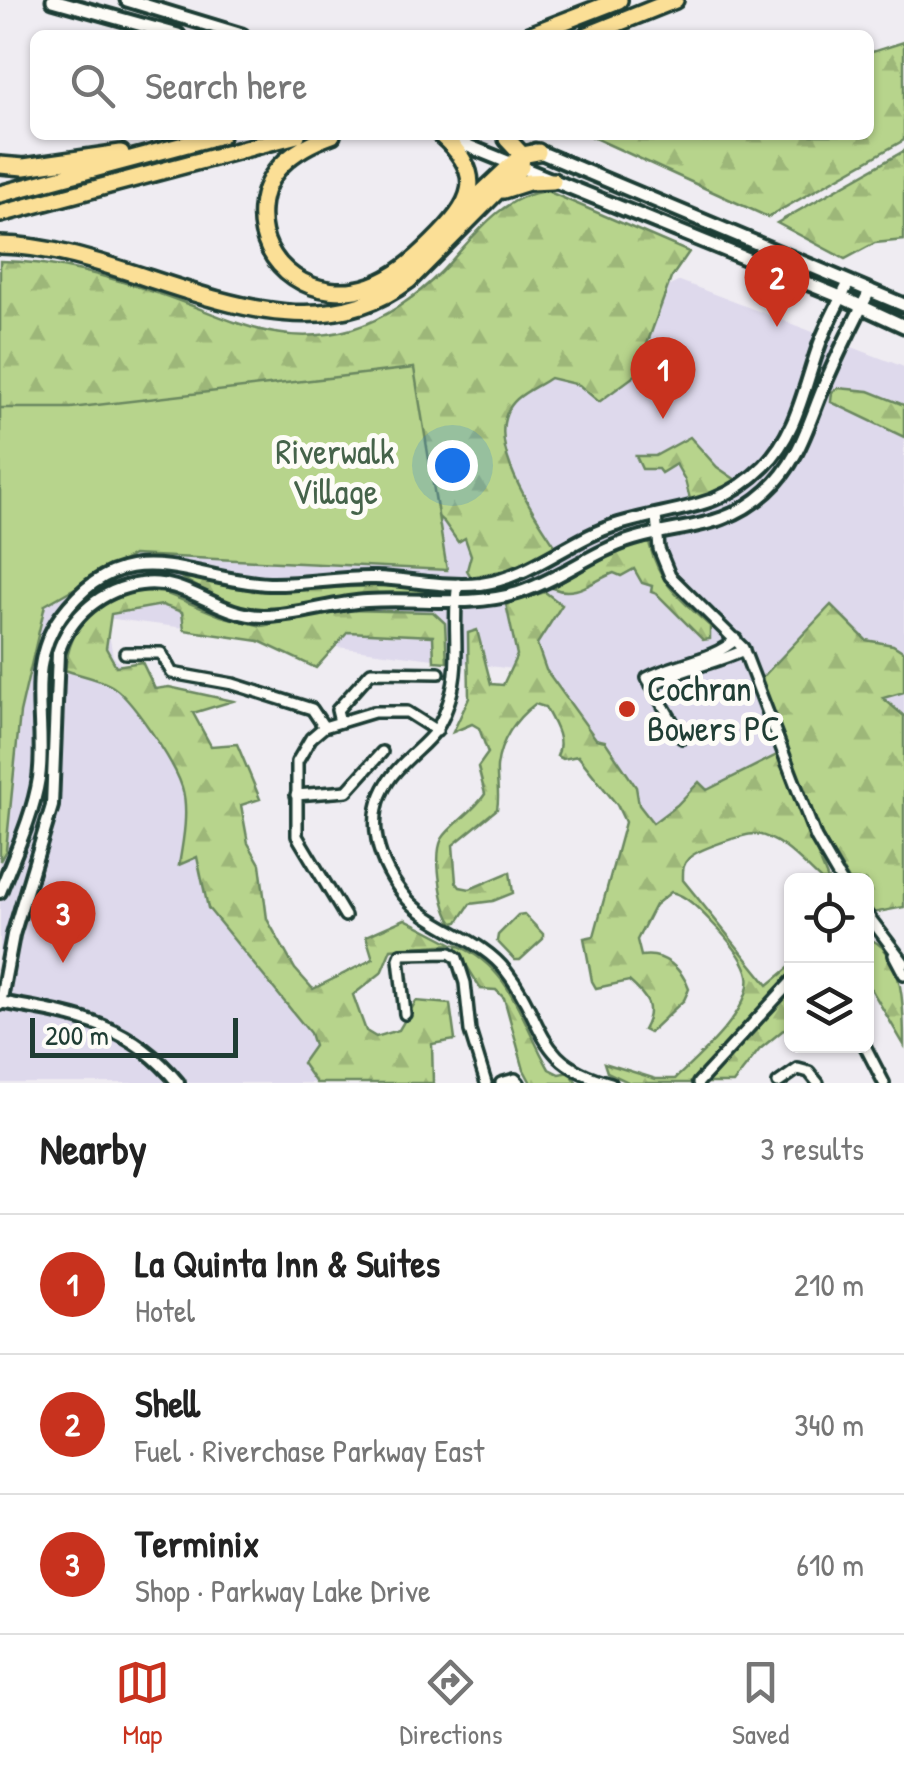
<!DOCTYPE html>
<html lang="en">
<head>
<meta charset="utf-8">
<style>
	body { margin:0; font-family:"Patrick Hand",sans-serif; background:#f2f2f2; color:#222 }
	.controls { position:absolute; right:30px; bottom:30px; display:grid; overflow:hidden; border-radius:15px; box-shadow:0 2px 8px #0004 }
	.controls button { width:90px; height:90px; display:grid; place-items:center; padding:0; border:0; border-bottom:2px solid #e0e0e0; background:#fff; color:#222; font:50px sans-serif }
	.scale { position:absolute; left:30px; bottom:25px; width:208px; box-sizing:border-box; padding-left:10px; border:5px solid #1f3d34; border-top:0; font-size:28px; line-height:35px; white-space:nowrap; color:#1f3d34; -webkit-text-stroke:8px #fdfcf7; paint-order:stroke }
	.you { position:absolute; left:452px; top:465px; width:35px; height:35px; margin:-25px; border:8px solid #fff; border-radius:50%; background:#1a73e8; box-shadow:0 0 0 15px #1a73e833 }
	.badge { display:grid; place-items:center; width:65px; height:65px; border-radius:50%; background:#c8321e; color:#fff; font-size:32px; font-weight:700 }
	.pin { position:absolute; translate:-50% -82px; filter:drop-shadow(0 2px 5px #0008) }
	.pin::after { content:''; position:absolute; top:52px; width:35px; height:30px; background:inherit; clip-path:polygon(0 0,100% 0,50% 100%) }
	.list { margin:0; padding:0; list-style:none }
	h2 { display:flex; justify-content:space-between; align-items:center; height:130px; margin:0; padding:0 40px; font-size:42px }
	h2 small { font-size:32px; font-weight:400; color:#767676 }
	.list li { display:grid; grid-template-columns:65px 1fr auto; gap:30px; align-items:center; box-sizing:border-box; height:140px; padding:0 40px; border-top:2px solid #e0e0e0 }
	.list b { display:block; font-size:38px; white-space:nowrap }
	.list p { margin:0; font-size:32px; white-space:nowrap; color:#767676 }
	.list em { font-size:32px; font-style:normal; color:#767676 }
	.icon { flex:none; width:55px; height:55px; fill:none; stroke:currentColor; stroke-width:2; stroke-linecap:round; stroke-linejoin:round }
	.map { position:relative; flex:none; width:904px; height:1083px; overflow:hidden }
	.search { position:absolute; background:#fff; box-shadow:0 2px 8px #0004; left:30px; right:30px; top:30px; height:110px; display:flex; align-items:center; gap:25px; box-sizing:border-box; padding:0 35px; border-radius:15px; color:#767676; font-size:38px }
	.sheet { height:550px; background:#fff }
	nav { display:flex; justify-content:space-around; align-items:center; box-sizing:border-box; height:140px; border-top:2px solid #e0e0e0; background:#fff; font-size:28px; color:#767676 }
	nav a { display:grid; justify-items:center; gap:5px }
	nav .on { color:#c8321e }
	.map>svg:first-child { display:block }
	.built { fill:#ded9ec }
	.forest { fill:url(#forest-firs); stroke:#6b8860; stroke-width:2.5 }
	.park { fill:#b7d48c; stroke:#6b8860; stroke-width:2.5 }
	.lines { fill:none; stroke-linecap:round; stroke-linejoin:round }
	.minor-casing { stroke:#1f3d34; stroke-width:16 }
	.tertiary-casing { stroke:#1f3d34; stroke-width:18 }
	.secondary-casing { stroke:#1f3d34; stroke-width:19 }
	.motorway-casing { stroke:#1f3d34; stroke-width:22 }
	.minor { stroke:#fdfcf7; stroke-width:9 }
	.tertiary { stroke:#fdfcf7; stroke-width:10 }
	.secondary { stroke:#fdfcf7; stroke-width:11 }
	.motorway { stroke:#fbdf96; stroke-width:15 }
	.poi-dot { fill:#c8321e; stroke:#fdfcf7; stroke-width:4 }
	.labels { text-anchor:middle; stroke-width:10; stroke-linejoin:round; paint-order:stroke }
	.park-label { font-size:35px; fill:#45634a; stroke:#fdfcf7 }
	.poi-label { font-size:35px; fill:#1f3d34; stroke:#fdfcf7; text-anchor:start }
</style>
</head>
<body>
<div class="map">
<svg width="904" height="1083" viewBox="0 0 904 1083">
	<defs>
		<pattern id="forest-firs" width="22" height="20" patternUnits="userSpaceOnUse" patternTransform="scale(2.5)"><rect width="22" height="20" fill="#b7d48c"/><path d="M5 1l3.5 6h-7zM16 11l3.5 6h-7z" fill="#9db779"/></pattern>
	</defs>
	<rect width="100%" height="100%" fill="#efecf2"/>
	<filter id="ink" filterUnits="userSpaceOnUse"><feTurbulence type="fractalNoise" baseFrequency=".01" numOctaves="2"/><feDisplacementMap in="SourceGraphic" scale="20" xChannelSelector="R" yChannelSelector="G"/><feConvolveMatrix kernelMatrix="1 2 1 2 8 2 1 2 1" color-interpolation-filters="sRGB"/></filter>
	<g filter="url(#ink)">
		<!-- built -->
		<path class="built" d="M680,281L904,367V792L840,761L654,827L537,672L106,618L113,656L230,772L226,863L360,1083H0V368L433,400Z"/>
		<!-- forest -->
		<path class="forest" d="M904,42V140L768,217L588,135H869V53Z
			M904,151V240L875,243L845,259L777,223Z
			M547,191L689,252L671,278L647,344L656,360L599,402L579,385L550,378C540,385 526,391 517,399C477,435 535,514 556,547L515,568L471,577L467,570L471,555L465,538L458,542L444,522L417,498L0,448V261C55,261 111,277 163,295C230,318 278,350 352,329C385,319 417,296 441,272C472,240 499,196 547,191Z
			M838,388L869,391L904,405V437L831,402L832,392Z
			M690,437L717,467L736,480L711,496L691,503L685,480L676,464L661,473L658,469H642L636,456H655Z
			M649,543C660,585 679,598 710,626V639L703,640L657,594L651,592L652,586L642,583L634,569L621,576L614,573C592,581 576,598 552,588L617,549Z
			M182,578C206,578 229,589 252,590C316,592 379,581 443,588L446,593L440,596L363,597L260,612L231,606Z
			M138,590L165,593L221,616L262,626L344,610L433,612L445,623L447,662L434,661L433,636L348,632L316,668L259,641L184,630L182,612L162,605L111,614L106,648L116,666L142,662L155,689L169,687L233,701L193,713L211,746L237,744L260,799L241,805L248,843L260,864L267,919L295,969L313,989L373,959L366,936L405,919L453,944L391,949L381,973L353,995L366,1031L376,1037L399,1030L416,1001L450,1004L455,1040L432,1044L433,1083H316L302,1063L314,1046L310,1033L208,908L197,857L179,865C183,842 189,810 182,787C175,764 130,695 110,685C96,678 79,675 65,670C71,621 93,605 138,590Z
			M545,592L562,605L537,644L546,670L596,739L605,741L636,787L639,805L653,823L677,805L699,782L707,790L777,755L828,880H821C803,864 782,838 756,834C745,833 696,850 689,858C682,865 683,871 683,880L768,985L791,966V978L762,1004L690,1083H630L607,1072L604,1063L656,1079H675C697,1058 754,1009 748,975C745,959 729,941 719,930C705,916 690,896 671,892L655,905L637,940L641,956C664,952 682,969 689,989L684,1000L649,1033L643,1030C656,1007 647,997 629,981L596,988L592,981L584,938L594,936L625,822L617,805L578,756L563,759L557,756C565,740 553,722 545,707L535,704C515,719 500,741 497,767C496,781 500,794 497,809L453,845L456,882L460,887L470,889L510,872L513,893L493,901L470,904L458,922L453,923C442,909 433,856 442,839C450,825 474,812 485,794L478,767L488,753L479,728L472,724L453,732L469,698L468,633L477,630L491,684L503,685L517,655L506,604Z
			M831,605L866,640L893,645L904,652V692L883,698L904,716V907L873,913L867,906L866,881L849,880L814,822L760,680Z
			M872,940C904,956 904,1012 904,1045L867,982V943Z
			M457,945C513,969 521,1021 549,1069L559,1074L570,1072L577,1083H531L524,1070L504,998L496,990L481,989L457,950Z
			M791,989V1031L787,1027L760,1049L733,1083H704L769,1009Z"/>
		<!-- park -->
		<path class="park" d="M414,368L447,570L133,555L45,605L20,713L6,850L0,861V408H71Z
			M524,914L543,934V939L520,960H515L497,941L498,935L518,915Z"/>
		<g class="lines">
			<defs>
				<path id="minor" d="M656,516L659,549L670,576L743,648L816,838L841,881
					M458,584C451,622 462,661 450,698C438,740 423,741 397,770C362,808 374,857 403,894C430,929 479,936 506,971C546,1021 533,1064 611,1083
					M125,653H161L172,673L233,684L312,709L324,727
					M651,686C681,668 712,665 744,650
					M340,722L337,710L371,672L439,673
					M682,738L647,678C675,663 714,660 736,639
					M296,795L347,791L382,752
					M866,913L904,963
					M345,916L297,836V762L311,738L324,727L374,712H407L437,731
					M894,955L904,974
					M405,1014L399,959L401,954L450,953L457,958L465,983L470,1031L486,1083
					M865,1046L884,1083
					M501,1083L515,1079L519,1083
					M698,1083L792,981
					M778,1083L798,1069L809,1072L818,1083"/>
				<path id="tertiary" d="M0,892C14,855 33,817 39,778C47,721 24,667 61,616C125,529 187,580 269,584C304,585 340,577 375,578C410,579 446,588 481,584C532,577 571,538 619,524C675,507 719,511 764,466C798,432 804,386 820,343C828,322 839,302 849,282
					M0,1002C72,1015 129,1022 178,1083
					M0,1004L13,935L52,806L58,653C70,616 102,589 141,584C185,577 218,616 263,616C298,616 332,603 367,601C418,597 468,608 518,593C559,580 593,551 634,539C685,524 724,530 767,491C799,462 808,424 824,386C838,353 854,322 870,290"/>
				<path id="secondary" d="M53,0L178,35
					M127,0L242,35
					M446,137L841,297L904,326
					M535,150L904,305"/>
				<path id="motorway" d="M529,35L619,0
					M588,35L675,0
					M332,135C298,147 265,169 262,208C257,269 317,305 371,286C396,277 415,260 433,242C472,204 488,176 441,135
					M0,165L24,167L121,153
					M503,190L528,182L553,181
					M0,194L221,135
					M468,206L522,155L538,152
					M0,214L297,135
					M0,245C133,246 288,372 409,280L521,167L522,155L507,139"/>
			</defs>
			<!-- minor casing -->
			<use href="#minor" class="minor-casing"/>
			<!-- tertiary casing -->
			<use href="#tertiary" class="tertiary-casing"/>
			<!-- secondary casing -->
			<use href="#secondary" class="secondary-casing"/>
			<!-- motorway casing -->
			<use href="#motorway" class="motorway-casing"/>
			<!-- minor -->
			<use href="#minor" class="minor"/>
			<!-- tertiary -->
			<use href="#tertiary" class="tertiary"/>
			<!-- secondary -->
			<use href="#secondary" class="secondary"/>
			<!-- motorway -->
			<use href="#motorway" class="motorway"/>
		</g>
	</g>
	<!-- markers -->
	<circle class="poi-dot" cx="627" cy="709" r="10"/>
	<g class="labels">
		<!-- park labels -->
		<g class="park-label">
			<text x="335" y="464">Riverwalk<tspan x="335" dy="40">Village</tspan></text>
		</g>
		<!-- poi labels -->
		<g class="poi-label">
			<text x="647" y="701">Cochran<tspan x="647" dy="40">Bowers PC</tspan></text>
		</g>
	</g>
</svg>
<div class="controls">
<button><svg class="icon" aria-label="locate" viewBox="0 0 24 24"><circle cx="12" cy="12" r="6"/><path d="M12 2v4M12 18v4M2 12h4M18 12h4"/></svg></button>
<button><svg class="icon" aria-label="layers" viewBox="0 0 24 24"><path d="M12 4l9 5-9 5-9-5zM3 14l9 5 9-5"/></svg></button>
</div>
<div class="scale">200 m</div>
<div class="you"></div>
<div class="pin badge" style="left:663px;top:419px">1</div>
<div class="pin badge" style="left:777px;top:327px">2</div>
<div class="pin badge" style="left:63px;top:963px">3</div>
<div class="search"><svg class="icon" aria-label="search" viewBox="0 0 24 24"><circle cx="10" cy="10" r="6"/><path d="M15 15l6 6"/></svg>Search here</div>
</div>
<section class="sheet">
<h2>Nearby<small>3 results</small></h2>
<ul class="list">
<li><span class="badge">1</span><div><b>La Quinta Inn &amp; Suites</b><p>Hotel</p></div><em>210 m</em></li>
<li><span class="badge">2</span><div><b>Shell</b><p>Fuel · Riverchase Parkway East</p></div><em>340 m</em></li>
<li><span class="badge">3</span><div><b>Terminix</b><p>Shop · Parkway Lake Drive</p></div><em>610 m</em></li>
</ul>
</section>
<nav>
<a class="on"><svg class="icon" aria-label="map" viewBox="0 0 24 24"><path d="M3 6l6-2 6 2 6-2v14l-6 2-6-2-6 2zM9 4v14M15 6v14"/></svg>Map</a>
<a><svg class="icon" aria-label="directions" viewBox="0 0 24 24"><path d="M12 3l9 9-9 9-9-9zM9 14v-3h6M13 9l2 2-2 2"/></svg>Directions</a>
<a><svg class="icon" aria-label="saved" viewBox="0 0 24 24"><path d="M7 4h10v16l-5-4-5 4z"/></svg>Saved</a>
</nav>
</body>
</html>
